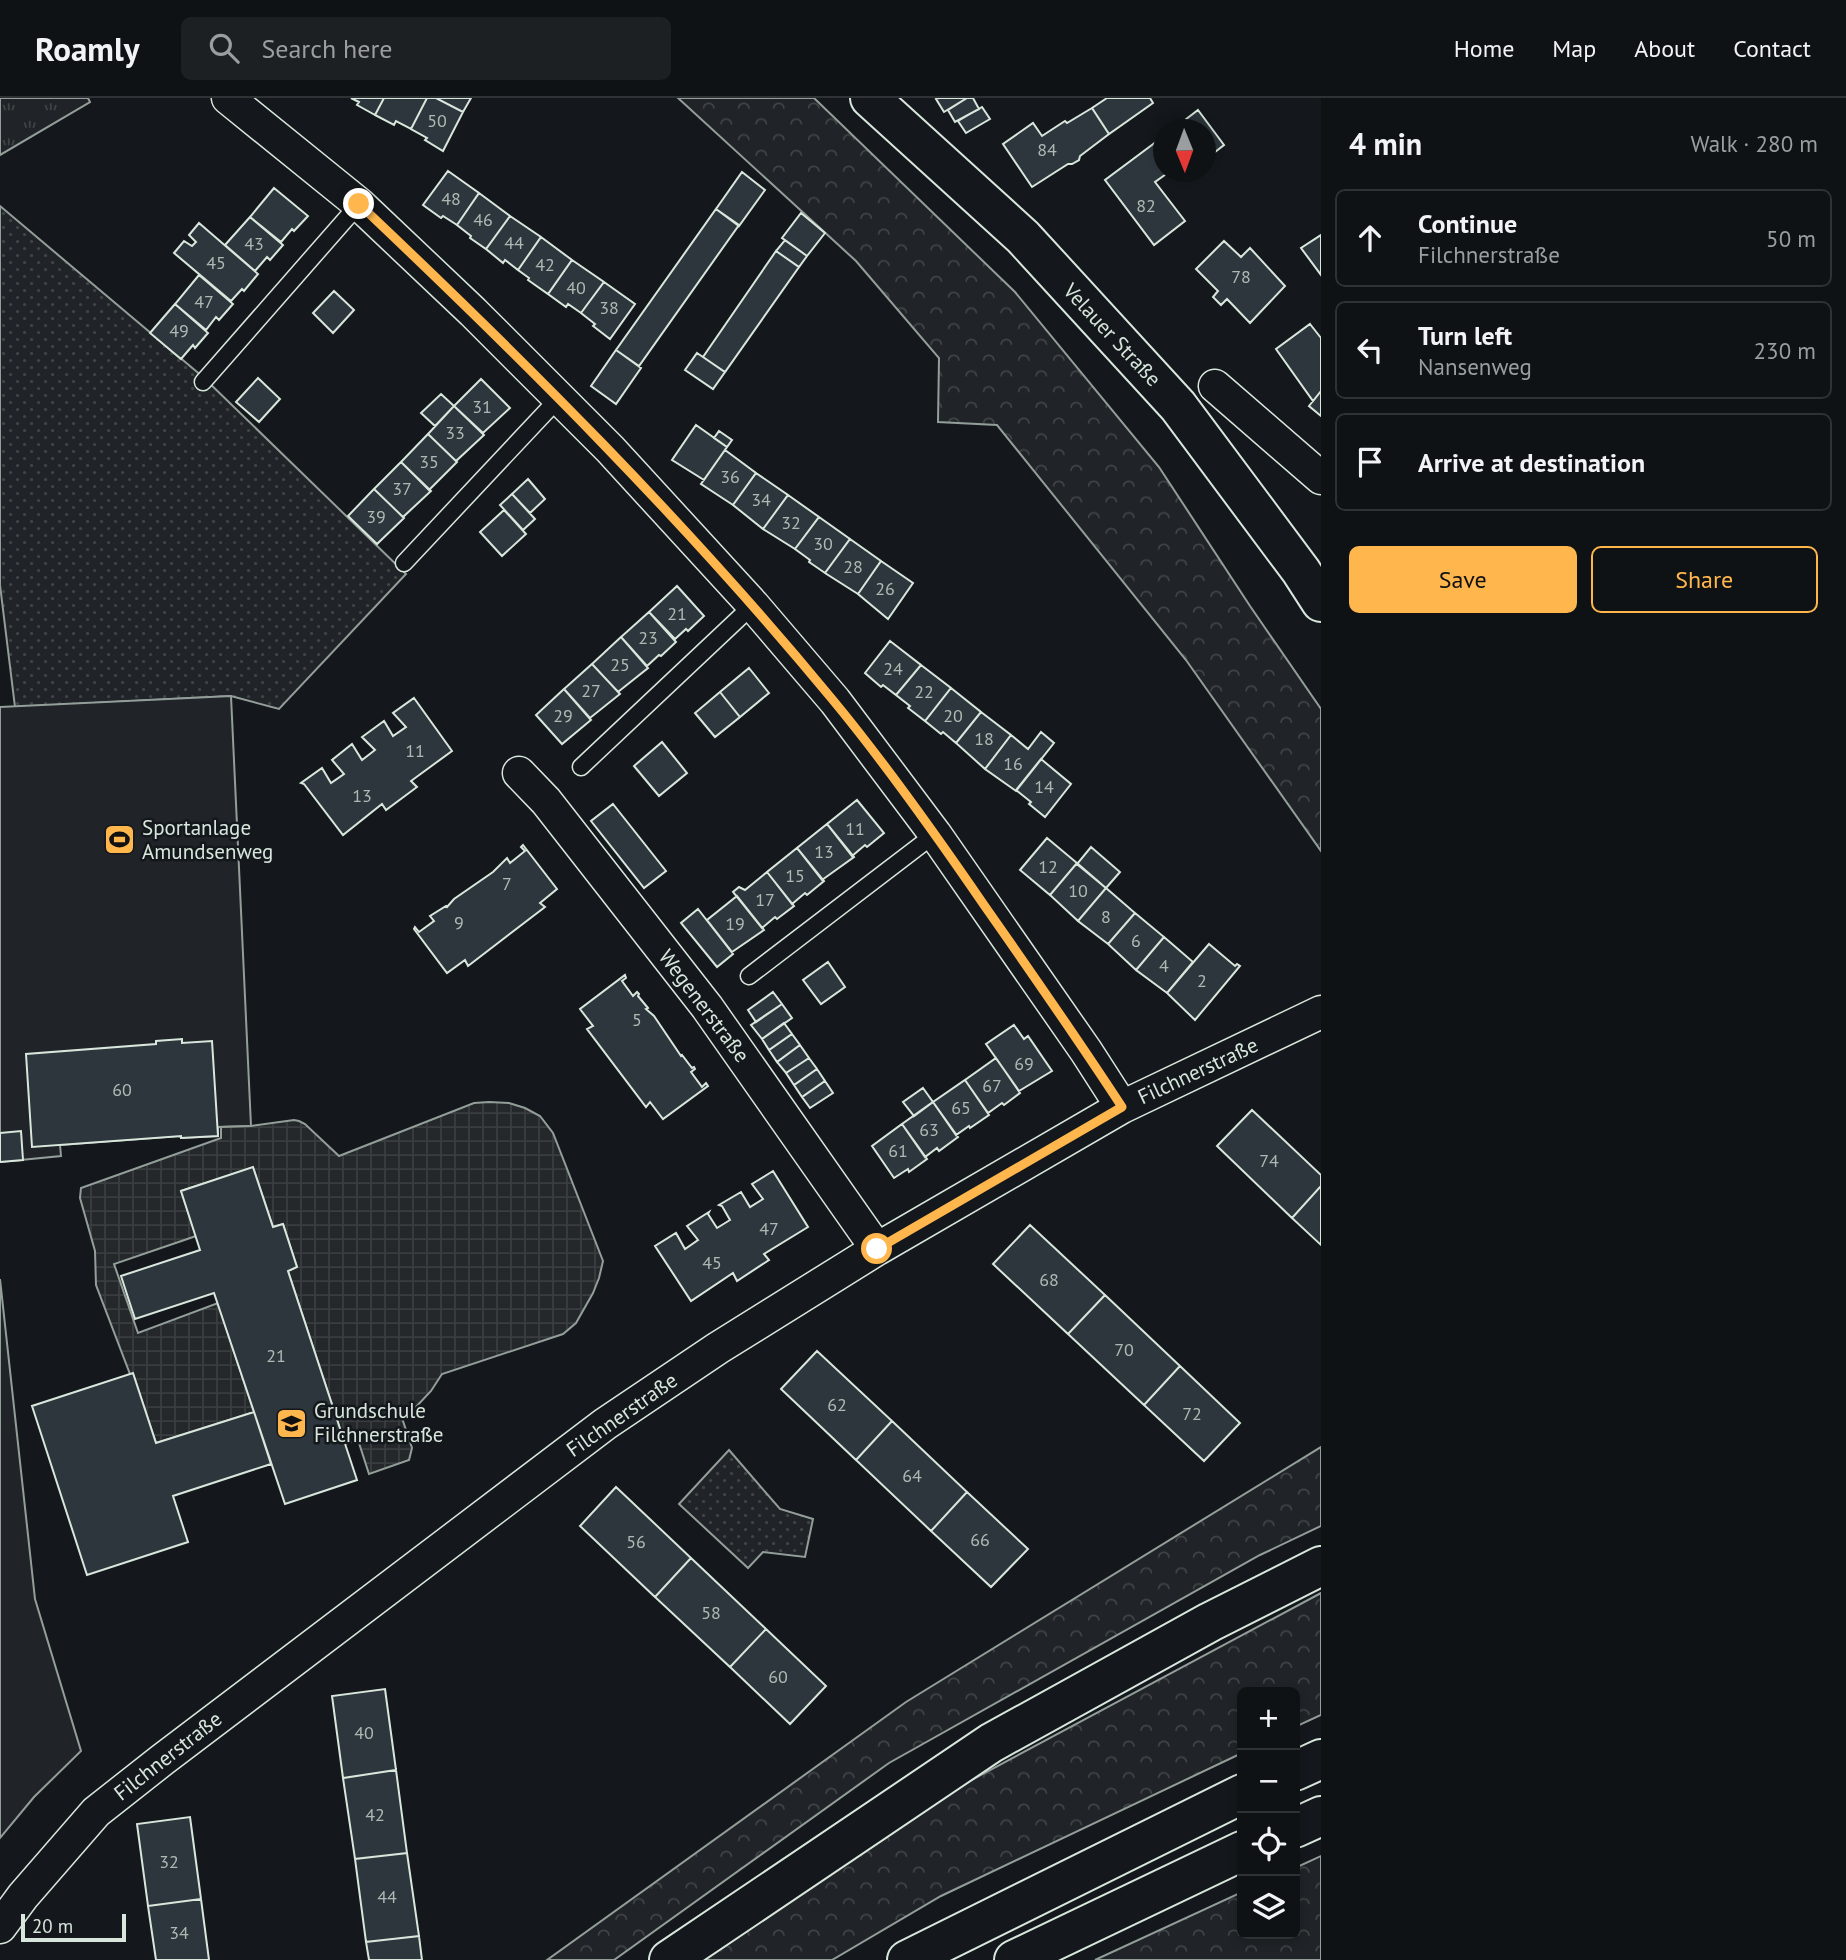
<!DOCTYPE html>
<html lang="en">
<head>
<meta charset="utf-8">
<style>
	body { margin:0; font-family:"PT Sans",sans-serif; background:#1d2022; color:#f1f3f6 }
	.controls { position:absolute; right:21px; bottom:21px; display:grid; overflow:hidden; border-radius:10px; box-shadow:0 4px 10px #0003 }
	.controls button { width:63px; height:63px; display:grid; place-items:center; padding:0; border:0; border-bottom:2px solid #2f3234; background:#0f1215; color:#f1f3f6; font:35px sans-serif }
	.compass { position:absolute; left:1153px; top:21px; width:63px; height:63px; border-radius:50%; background:#0f1215; box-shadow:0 4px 10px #0003; rotate:179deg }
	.scale { position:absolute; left:21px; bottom:18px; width:105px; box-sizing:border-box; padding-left:7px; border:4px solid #d8e6dc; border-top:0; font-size:19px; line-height:24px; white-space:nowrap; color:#d8e6dc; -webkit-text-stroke:5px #14181c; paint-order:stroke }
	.stop { position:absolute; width:21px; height:21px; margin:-16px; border:5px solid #ffb74d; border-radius:50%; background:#fff }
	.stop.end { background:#ffb74d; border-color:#fff; box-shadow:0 2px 7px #0008 }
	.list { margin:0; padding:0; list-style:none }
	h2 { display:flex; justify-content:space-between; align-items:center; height:91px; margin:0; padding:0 28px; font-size:30px }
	h2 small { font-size:23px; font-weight:400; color:#9b9ea0 }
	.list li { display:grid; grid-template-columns:46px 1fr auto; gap:21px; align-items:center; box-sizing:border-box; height:98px; margin:0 14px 14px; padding:0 14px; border:2px solid #2f3234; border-radius:10px }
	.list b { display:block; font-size:26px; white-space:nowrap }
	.list p { margin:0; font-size:23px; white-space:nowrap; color:#9b9ea0 }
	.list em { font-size:23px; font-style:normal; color:#9b9ea0 }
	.actions { display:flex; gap:14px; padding:21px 28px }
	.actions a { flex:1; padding:16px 0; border:2px solid #ffb74d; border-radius:10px; text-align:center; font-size:24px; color:#ffb74d }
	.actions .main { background:#ffb74d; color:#111 }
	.icon { flex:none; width:38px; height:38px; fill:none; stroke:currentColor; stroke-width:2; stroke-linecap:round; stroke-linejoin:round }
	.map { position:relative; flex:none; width:1321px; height:1862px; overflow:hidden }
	header { display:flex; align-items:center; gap:42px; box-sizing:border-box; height:98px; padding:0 35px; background:#0f1215; border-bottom:2px solid #2f3234 }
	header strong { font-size:33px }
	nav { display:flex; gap:38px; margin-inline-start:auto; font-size:24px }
	.search { width:490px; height:63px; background:#1d2022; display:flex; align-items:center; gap:18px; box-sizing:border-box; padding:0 24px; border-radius:10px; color:#9b9ea0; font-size:26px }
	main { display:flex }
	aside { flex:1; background:#0f1215 }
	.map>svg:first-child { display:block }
	.grass { fill:url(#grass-tufts); stroke:#939e99; stroke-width:2 }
	.forest { fill:url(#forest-crowns); stroke:#939e99; stroke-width:2 }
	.park { fill:url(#park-dots); stroke:#939e99; stroke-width:2 }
	.pitch { fill:#202428; stroke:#939e99; stroke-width:2 }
	.plaza { fill:url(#plaza-grid); stroke:#939e99; stroke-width:2 }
	.building { fill:#2c363c; stroke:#d8e6dc; stroke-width:2 }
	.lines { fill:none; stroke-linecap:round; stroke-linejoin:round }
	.lane-casing { stroke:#d8e6dc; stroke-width:19 }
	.street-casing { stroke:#d8e6dc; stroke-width:35 }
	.secondary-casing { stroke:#d8e6dc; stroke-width:42 }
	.highway-casing { stroke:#d8e6dc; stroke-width:42 }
	.lane { stroke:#14181c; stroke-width:16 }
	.street { stroke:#14181c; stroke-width:32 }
	.secondary { stroke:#14181c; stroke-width:38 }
	.highway { stroke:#14181c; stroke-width:38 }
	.route { stroke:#ffb74d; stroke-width:9 }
	.labels { text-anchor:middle; stroke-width:5; stroke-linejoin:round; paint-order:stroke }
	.number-label { font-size:18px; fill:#adbab4 }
	.street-label { font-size:21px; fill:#d8e6dc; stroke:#14181c }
	.poi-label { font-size:21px; fill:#d8e6dc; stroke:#14181c; text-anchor:start }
</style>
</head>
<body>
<header>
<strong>Roamly</strong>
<div class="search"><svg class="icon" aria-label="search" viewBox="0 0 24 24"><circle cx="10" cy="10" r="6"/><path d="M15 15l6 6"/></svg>Search here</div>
<nav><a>Home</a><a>Map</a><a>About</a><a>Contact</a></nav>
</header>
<main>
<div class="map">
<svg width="1321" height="1862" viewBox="0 0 1321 1862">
	<defs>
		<pattern id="grass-tufts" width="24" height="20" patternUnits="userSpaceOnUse" patternTransform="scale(1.75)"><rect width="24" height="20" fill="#202428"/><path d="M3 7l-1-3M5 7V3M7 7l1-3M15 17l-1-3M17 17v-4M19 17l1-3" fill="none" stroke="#404447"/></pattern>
		<pattern id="forest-crowns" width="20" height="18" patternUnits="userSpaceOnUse" patternTransform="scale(1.75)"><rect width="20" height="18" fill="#202428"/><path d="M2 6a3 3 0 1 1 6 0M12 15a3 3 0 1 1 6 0" fill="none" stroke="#404447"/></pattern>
		<pattern id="park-dots" width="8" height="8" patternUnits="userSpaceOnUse" patternTransform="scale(1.75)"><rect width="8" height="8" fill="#202428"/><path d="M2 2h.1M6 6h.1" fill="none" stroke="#404447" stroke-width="1.8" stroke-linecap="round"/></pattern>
		<pattern id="plaza-grid" width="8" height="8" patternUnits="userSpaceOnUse" patternTransform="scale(1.75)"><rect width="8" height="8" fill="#24282b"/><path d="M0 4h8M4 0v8" fill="none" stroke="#393d3f"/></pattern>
	</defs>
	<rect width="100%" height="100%" fill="#14181c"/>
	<!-- grass -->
	<path class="grass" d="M0,0H88L90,4L0,57Z"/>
	<!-- forest -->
	<path class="forest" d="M678,0H814L1015,194L1159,369L1250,508L1321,611V753L1186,562L997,327L938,324L939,260L856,163Z
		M1321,1349V1428L1260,1457L889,1665L614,1862H547L906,1604Z
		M1321,1495V1617L1295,1629V1594H1242V1655L941,1798L832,1862H700L923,1708Z
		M1321,1758V1862H1095L1242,1794V1836H1295V1770Z"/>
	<!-- park -->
	<path class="park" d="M0,108L203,279L406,476L279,611L231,598L15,609L0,487Z
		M729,1352L780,1411L813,1421L805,1459L763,1454L748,1470L679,1406Z"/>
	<!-- pitch -->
	<path class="pitch" d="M231,598L251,1028L218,1029V1038L181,1040L180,1038L60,1047L61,1058L0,1064V609Z
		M0,1181L35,1501L81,1653L34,1699L0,1740Z"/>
	<!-- plaza -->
	<path class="plaza" d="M489,1004L509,1005L525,1010L540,1018L553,1035L603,1163L599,1180L593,1195L576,1225L563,1236L442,1276L431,1293L415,1310L413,1306L399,1311L412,1350L409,1362L369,1376L358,1342L345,1346L288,1173L297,1169L283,1126L273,1129L253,1070L181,1093L196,1138L114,1166L138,1235L218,1205L254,1314L156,1345L133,1276H130L96,1187L95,1153L80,1100L81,1090L221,1040V1029L251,1028L294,1022L299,1023L305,1026L339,1058L474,1005Z"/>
	<!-- building -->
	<path class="building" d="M351,0H384L375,17L357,7L359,4Z
		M384,0H427L411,31L396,23L394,27L375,17Z
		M427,0H436L463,14L443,53L425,42L427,40L411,31Z
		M436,0H471L463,14Z
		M939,0H967L944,14L936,1Z
		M967,0H973L979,11L955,24L948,12Z
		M1107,0H1150L1153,5L1109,36L1092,10Z
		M982,9L990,21L966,35L958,23Z
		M1092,10L1109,36L1080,58L1079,62L1072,66H1068L1032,89L1003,46L1033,25L1042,38L1065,23L1067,25Z
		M1198,12L1224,47L1206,61V32H1172Z
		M1164,38V74H1169L1155,84L1185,123L1154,147L1105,82Z
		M448,73L479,95L457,127L443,118L441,120L423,107Z
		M742,74L765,92L739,128L716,111Z
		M274,90L308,118L294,133L292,131L281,144L250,119Z
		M479,95L510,118L486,151L470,140L471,138L457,127Z
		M716,111L739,127L639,268L616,252Z
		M801,115L825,135L807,158L782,140Z
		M510,118L541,139L518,172L505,162L503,165L486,151Z
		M250,119L283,147L270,162L267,159L255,173L225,147Z
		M199,125L258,176L244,193L242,191L231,203L174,155L184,143L192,148L196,144L189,137Z
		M1321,137V177L1301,150Z
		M541,139L572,162L548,196L528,182L529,180L518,172Z
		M785,142L807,158L799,169L776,153Z
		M1224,143L1241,159L1250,150L1285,188L1250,225L1227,201L1221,207L1213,199L1218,193L1196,171Z
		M776,153L799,169L725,274L703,259Z
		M572,162L604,184L581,215L568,206L566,209L548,196Z
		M199,177L233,206L219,222L216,219L206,232L175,206Z
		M604,184L635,206L610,241L593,228L595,226L581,215Z
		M334,193L354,212L333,235L313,215Z
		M175,206L208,235L195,250L193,247L181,261L150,235Z
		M1310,226L1321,240V293L1313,303L1276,251Z
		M616,252L641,270L616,306L591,288Z
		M697,255L725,274L713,291L685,272Z
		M258,280L280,301L259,324L236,304Z
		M481,281L510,310L483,335L454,308Z
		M1321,293V318L1309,308Z
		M441,296L454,308L435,328L421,315Z
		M454,308L484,337L456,363L428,336Z
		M696,327L727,349L704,382L672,362Z
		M719,333L732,342L727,349L714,340Z
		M428,336L457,364L429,392L401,364Z
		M725,352L756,375L733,407L701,386Z
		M401,364L431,393L403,419L374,391Z
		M756,375L788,397L763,431L733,407Z
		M528,381L545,401L530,415L512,396Z
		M374,391L404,420L377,446L348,418Z
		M512,396L535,421L523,432L500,407Z
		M788,397L819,419L795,451L763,431Z
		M504,412L526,436L502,458L480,434Z
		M819,419L850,441L825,475L809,464L810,462L795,451Z
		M850,441L881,463L858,496L825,475Z
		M881,463L913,485L888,521L858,496Z
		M677,488L704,518L688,533L686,531L675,541L649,514Z
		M649,514L676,544L661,558L659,557L647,568L621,539Z
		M621,539L648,570L618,594L592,566Z
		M890,543L921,567L896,597L883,587L881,589L865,575Z
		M592,566L620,596L590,620L564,591Z
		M921,567L951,590L925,623L908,610L910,608L896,597Z
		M749,570L769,595L740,619L720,594Z
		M951,590L981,614L956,645L943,634L941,636L925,623Z
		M564,591L591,622L562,646L536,617Z
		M720,594L740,619L715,639L695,615Z
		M414,600L452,653L411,683L417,689L386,712L382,706L343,737L304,686L301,685L322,670L331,685L344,676L332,662L352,646L362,662L375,652L362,639L384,623L393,638L406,629L393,615Z
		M981,614L1011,637L985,671L956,645Z
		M1041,634L1054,645L1016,693L985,671L1011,637L1028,651Z
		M662,644L687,675L659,698L634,668Z
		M1041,661L1071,686L1045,719L1029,706L1031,704L1016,692Z
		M857,702L884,735L867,749L865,747L852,758L827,726Z
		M613,706L666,773L644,790L591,723Z
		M827,726L854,759L822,782L797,750Z
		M1047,740L1077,765L1050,797L1020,772Z
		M523,747L557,791L540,805L545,809L468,868L465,862L447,875L414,831L415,829L419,834L434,823L430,818L446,808L447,809L454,801L493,774L507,760L510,765L525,753L521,749Z
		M1091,749L1120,774L1106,790L1077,766Z
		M797,750L824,783L807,797L805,795L792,806L767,774Z
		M1077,765L1106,790L1078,823L1050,797Z
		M767,774L794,808L777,821L775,819L762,830L733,794L739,789L745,792Z
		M1106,790L1135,815L1108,846L1078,823Z
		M737,798L764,832L732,854L707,822Z
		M698,811L733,856L717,869L681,825Z
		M1135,815L1164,839L1136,872L1108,846Z
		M1164,839L1193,864L1167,895L1136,872Z
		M1209,846L1235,868L1237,866L1240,868L1195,922L1167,895Z
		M828,864L845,889L821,906L803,882Z
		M625,877L626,880L622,883L633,898L637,894L639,896L638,898L648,910L646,911L654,918L681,958L682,957L692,970L694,969L695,971L691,974L702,989L706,985L708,988L663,1021L650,1004L646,1009L587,931L593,928L580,911Z
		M773,894L782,906L756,924L748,912Z
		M782,906L792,920L762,941L751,927Z
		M784,925L792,936L769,952L762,941Z
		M1014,927L1024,941L1028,938L1052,973L1019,993L986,946Z
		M792,936L800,947L777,964L769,952Z
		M182,941V945L212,943L218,1038L181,1040V1038L32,1049L26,956L156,946V943Z
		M800,947L809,960L786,975L777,964Z
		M809,960L817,971L794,987L786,975Z
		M996,960L1020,995L1004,1007L1002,1005L988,1015L965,982Z
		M817,971L825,983L802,999L794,987Z
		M965,982L989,1017L970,1030L969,1028L956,1037L933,1004Z
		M825,983L833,995L810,1010L802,999Z
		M923,990L933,1004L914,1018L903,1004Z
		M933,1004L958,1039L939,1053L937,1050L925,1059L902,1026Z
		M1252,1012L1321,1077V1088L1292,1120L1217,1048Z
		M902,1026L927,1061L909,1074L908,1071L894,1080L872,1048Z
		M21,1033L23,1062L0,1064V1035Z
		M253,1069L273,1129L283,1126L297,1169L288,1173L357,1382L285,1406L214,1195L135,1221L121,1178L200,1152L181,1093Z
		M773,1073L808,1129L764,1156L769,1162L737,1183L733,1175L691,1203L655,1148L676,1135L685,1151L698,1142L687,1128L709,1114L708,1116L717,1130L730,1122L722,1108L719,1107L741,1094L750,1109L763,1101L752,1086Z
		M1321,1088V1147L1292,1120Z
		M1030,1127L1105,1197L1068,1236L993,1166Z
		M1105,1197L1180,1268L1144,1307L1068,1236Z
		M817,1253L892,1323L856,1362L781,1291Z
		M1180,1268L1240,1325L1204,1363L1144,1307Z
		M133,1275L156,1345L254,1314L271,1366L173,1398L188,1444L87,1477L32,1308Z
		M892,1323L967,1394L931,1433L856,1362Z
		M616,1389L691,1460L655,1499L580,1428Z
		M967,1394L1028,1451L991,1489L931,1433Z
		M691,1460L766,1531L730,1569L655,1499Z
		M766,1531L826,1588L790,1626L730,1569Z
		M385,1591L396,1672L343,1680L332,1598Z
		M396,1672L407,1755L355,1761L343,1680Z
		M190,1719L201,1801L148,1808L137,1726Z
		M407,1755L419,1838L366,1844L355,1761Z
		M201,1801L209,1862H156L148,1808Z
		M419,1838L422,1862H369L366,1844Z"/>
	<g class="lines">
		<defs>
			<path id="lane" d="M203,284L359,106
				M404,465L558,301
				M581,669L753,507
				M749,878L935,736"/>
			<path id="street" d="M228,0L359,106L473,214L610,351L753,507L835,603L935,736L1086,953L1122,1009
				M1215,288L1321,380
				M519,675L546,703L707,909L877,1151
				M0,1829L23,1798L96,1714L162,1662L605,1326L718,1250L877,1151L1122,1009L1321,914"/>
			<path id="secondary" d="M870,0L1023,139L1178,308L1301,473L1321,504"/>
			<path id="highway" d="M1295,1673L1321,1661
				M1295,1730L1321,1718
				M669,1862L991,1645L1210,1524L1321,1468
				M907,1862L1242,1696
				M1014,1862L1242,1753"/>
		</defs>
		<!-- lane casing -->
		<use href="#lane" class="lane-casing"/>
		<!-- street casing -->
		<use href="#street" class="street-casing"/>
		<!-- secondary casing -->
		<use href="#secondary" class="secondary-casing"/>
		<!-- highway casing -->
		<use href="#highway" class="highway-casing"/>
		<!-- lane -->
		<use href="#lane" class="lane"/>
		<!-- street -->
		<use href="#street" class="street"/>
		<!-- secondary -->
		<use href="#secondary" class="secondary"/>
		<!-- highway -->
		<use href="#highway" class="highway"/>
	</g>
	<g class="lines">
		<!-- route -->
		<path class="route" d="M359,106C525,263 686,424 832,601C886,666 936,737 984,807C1031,874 1077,940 1122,1009L877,1151"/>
	</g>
	<!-- icons -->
	<defs>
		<symbol id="stadium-square" viewBox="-11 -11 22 22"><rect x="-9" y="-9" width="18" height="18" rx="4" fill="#ffb74d" stroke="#14181c"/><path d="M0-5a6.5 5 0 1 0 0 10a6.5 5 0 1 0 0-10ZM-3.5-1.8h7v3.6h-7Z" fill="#111"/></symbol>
		<symbol id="school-square" viewBox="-11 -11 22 22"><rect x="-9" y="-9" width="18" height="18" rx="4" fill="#ffb74d" stroke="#14181c"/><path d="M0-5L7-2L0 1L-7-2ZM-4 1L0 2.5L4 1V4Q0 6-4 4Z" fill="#111"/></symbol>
	</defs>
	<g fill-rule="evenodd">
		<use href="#stadium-square" x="102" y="724" width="35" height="35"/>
		<use href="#school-square" x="274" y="1308" width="35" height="35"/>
	</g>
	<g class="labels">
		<!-- number labels -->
		<g class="number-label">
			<text x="437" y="29">50</text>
			<text x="1047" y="58">84</text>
			<text x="451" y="107">48</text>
			<text x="1146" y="114">82</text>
			<text x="483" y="128">46</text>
			<text x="514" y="151">44</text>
			<text x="254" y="152">43</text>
			<text x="216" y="171">45</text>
			<text x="545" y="173">42</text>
			<text x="1241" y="185">78</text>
			<text x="576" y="196">40</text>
			<text x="204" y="210">47</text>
			<text x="609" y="216">38</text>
			<text x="179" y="239">49</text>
			<text x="482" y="315">31</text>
			<text x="455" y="341">33</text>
			<text x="429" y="370">35</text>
			<text x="730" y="385">36</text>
			<text x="402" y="397">37</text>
			<text x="761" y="408">34</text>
			<text x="376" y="425">39</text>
			<text x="791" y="431">32</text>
			<text x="823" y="452">30</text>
			<text x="853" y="475">28</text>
			<text x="885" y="497">26</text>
			<text x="677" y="522">21</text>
			<text x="648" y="546">23</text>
			<text x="620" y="573">25</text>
			<text x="893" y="577">24</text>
			<text x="591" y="599">27</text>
			<text x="924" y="600">22</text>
			<text x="563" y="624">29</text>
			<text x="953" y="624">20</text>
			<text x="984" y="647">18</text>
			<text x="415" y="659">11</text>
			<text x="1013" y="672">16</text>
			<text x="1044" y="695">14</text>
			<text x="362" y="704">13</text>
			<text x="855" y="737">11</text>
			<text x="824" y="760">13</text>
			<text x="1048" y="775">12</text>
			<text x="795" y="784">15</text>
			<text x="507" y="792">7</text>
			<text x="1078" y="799">10</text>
			<text x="765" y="808">17</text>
			<text x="1106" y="825">8</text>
			<text x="459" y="831">9</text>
			<text x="735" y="832">19</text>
			<text x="1136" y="849">6</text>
			<text x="1164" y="874">4</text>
			<text x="1202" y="889">2</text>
			<text x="637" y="928">5</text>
			<text x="1024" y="972">69</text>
			<text x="992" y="994">67</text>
			<text x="122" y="998">60</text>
			<text x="961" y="1016">65</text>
			<text x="929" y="1038">63</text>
			<text x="898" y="1059">61</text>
			<text x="1269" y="1069">74</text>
			<text x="769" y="1137">47</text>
			<text x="712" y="1171">45</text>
			<text x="1049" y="1188">68</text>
			<text x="1124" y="1258">70</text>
			<text x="276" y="1264">21</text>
			<text x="837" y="1313">62</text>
			<text x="1192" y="1322">72</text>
			<text x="912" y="1384">64</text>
			<text x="980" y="1448">66</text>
			<text x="636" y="1450">56</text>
			<text x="711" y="1521">58</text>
			<text x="778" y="1585">60</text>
			<text x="364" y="1641">40</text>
			<text x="375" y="1723">42</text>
			<text x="169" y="1770">32</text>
			<text x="387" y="1805">44</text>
			<text x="179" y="1841">34</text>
		</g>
		<!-- street labels -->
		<g class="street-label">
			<text transform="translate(1112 237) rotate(47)" y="7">Velauer Straße</text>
			<text transform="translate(704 908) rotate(53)" y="7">Wegenerstraße</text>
			<text transform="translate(1198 973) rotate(-25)" y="7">Filchnerstraße</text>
			<text transform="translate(622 1317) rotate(-35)" y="7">Filchnerstraße</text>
			<text transform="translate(168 1658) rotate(-38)" y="7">Filchnerstraße</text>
		</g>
		<!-- poi labels -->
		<g class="poi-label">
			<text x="142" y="737">Sportanlage<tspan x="142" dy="24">Amundsenweg</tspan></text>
			<text x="314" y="1320">Grundschule<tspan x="314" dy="24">Filchnerstraße</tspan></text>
		</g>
	</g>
</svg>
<div class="controls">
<button>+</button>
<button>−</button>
<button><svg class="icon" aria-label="locate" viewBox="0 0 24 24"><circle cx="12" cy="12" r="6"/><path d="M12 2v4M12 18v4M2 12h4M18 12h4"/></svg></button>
<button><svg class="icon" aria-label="layers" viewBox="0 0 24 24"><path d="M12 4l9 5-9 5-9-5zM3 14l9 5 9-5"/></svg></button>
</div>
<svg class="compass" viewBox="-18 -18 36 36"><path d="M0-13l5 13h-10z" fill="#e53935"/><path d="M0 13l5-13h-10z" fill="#9b9ea0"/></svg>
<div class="scale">20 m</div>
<div class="stop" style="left:877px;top:1151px"></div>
<div class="stop end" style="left:359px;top:106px"></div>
</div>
<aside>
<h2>4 min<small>Walk · 280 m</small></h2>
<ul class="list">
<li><svg class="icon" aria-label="ahead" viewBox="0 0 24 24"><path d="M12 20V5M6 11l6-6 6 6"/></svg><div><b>Continue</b><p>Filchnerstraße</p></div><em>50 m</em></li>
<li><svg class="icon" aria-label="left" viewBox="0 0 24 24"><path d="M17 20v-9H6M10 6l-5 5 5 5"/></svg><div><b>Turn left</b><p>Nansenweg</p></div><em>230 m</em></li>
<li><svg class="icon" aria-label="arrive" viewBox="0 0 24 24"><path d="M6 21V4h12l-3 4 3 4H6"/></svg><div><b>Arrive at destination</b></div></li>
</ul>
<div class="actions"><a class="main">Save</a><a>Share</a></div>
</aside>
</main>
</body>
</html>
